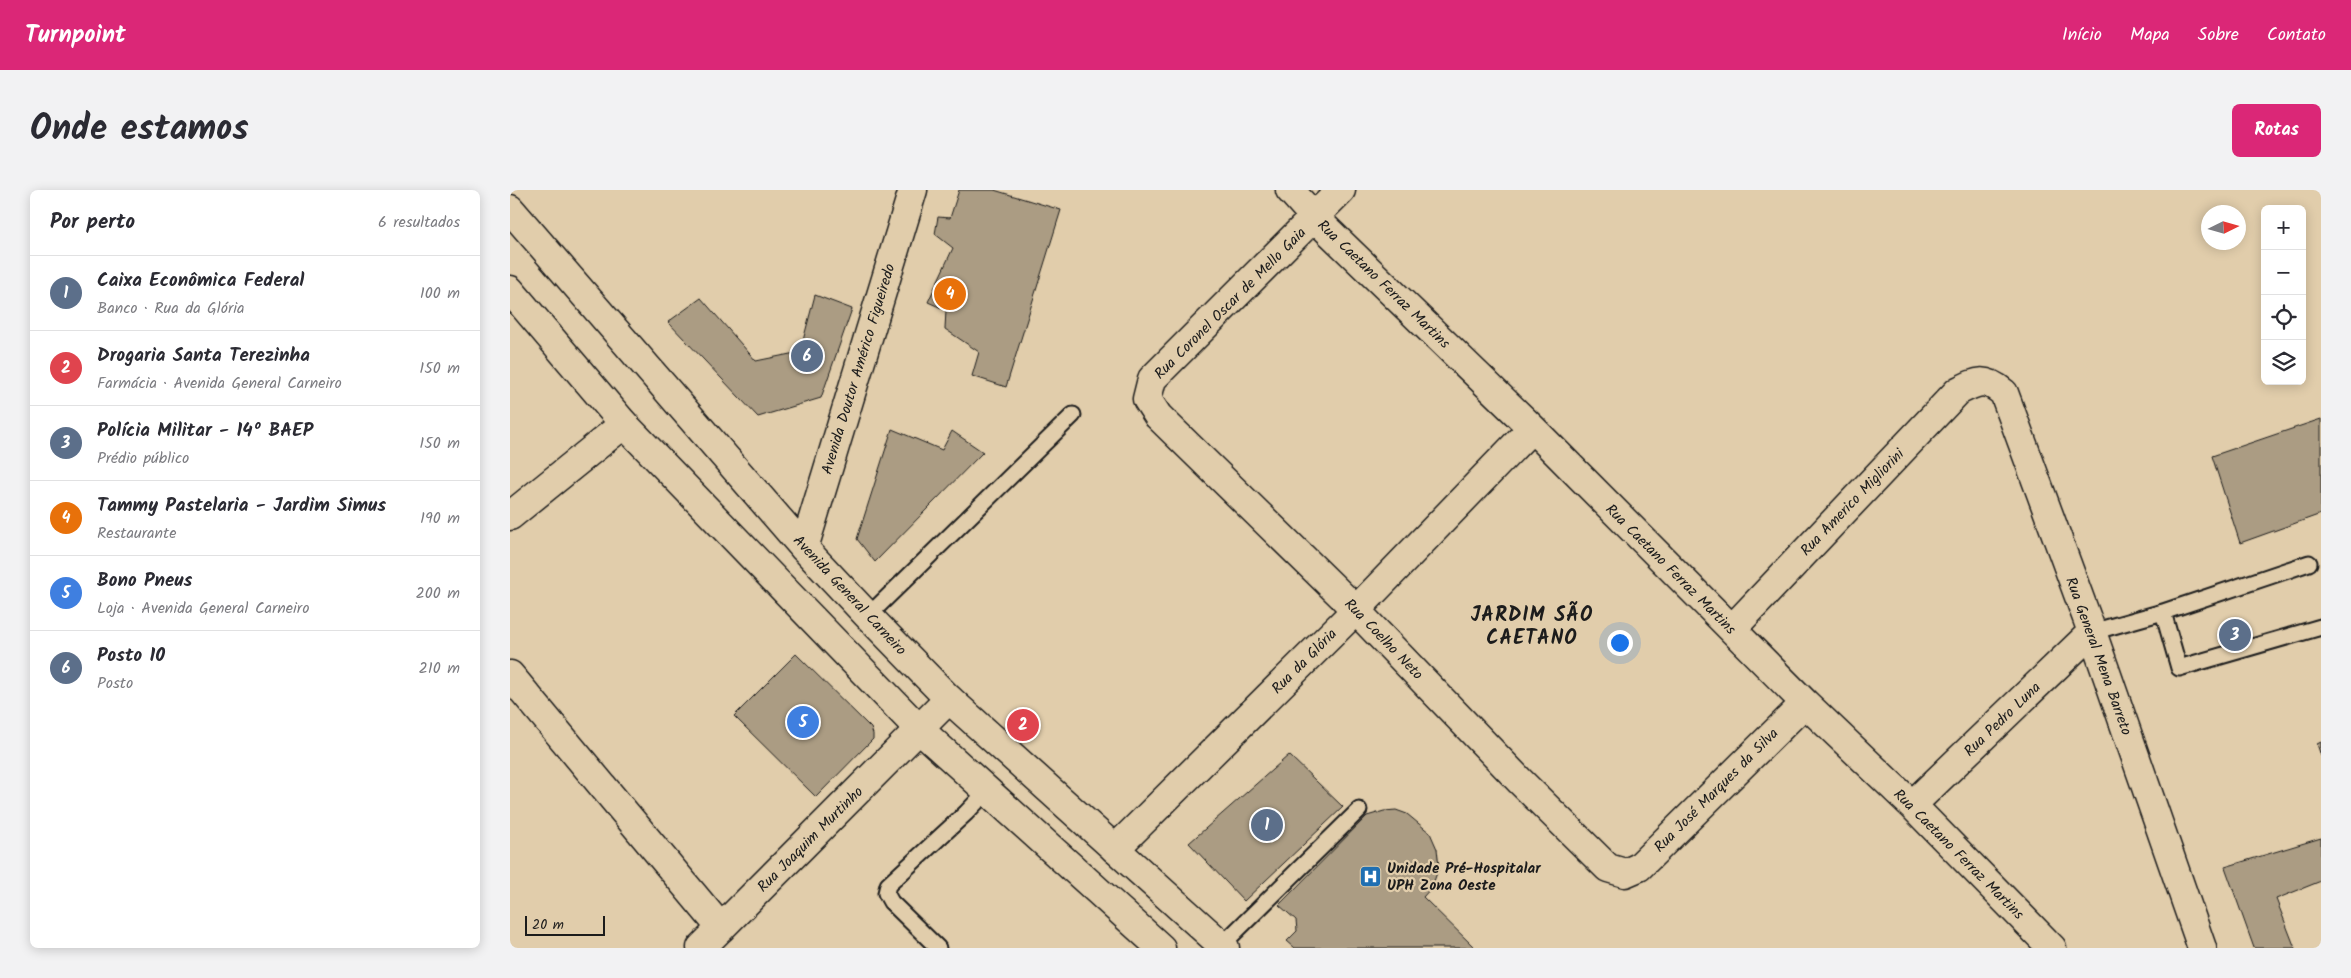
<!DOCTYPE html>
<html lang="pt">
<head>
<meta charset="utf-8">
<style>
	body { margin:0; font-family:Kalam,sans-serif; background:#f2f2f3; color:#2b2b33 }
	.controls { position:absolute; right:15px; top:15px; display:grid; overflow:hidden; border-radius:8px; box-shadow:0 2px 12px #0003 }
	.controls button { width:45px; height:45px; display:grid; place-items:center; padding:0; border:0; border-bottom:1px solid #e1e1e2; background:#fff; color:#2b2b33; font:25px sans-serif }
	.compass { position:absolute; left:1691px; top:15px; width:45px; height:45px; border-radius:50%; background:#fff; box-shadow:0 2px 12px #0003; rotate:85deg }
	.scale { position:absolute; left:15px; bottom:12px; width:80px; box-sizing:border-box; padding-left:5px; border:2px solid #1c1c1c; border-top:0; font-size:14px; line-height:18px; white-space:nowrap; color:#1c1c1c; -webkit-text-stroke:4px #e1cdab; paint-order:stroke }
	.you { position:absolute; left:1109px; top:452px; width:18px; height:18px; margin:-12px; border:4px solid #fff; border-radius:50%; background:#1a73e8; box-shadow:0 0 0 8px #1a73e833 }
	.badge { display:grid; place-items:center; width:32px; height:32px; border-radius:50%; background:#db2777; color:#fff; font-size:16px; font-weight:700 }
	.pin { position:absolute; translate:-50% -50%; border:2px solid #fff; box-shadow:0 1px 5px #0006 }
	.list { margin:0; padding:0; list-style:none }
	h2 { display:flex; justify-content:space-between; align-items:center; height:65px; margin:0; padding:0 20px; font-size:21px }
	h2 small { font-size:16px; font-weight:400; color:#7c7c81 }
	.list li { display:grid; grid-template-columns:32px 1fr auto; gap:15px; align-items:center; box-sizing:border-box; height:75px; padding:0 20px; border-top:1px solid #e1e1e2 }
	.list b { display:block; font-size:19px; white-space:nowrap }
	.list p { margin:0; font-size:16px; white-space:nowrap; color:#7c7c81 }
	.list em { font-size:16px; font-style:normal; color:#7c7c81 }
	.icon { flex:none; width:28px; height:28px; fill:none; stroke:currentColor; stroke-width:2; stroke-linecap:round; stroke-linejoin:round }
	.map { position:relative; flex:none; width:1811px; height:758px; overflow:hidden; border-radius:8px }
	header { display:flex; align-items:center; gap:30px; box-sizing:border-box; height:70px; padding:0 25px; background:#db2777; color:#fff }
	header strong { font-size:24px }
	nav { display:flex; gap:28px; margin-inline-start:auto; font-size:18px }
	.intro { display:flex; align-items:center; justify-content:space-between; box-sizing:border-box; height:120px; padding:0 30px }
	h1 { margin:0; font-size:35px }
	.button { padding:12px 22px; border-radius:8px; background:#db2777; color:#fff; font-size:18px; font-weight:700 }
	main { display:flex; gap:30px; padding:0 30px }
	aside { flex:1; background:#fff; border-radius:8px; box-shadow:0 2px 12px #0003 }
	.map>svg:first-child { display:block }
	.building { fill:#ab9c83; stroke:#1c1c1c }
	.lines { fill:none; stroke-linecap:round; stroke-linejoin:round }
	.lane-casing { stroke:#1c1c1c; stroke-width:19 }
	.street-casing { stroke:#1c1c1c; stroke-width:31 }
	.secondary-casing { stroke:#1c1c1c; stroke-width:31 }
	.primary-casing { stroke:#1c1c1c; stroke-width:31 }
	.lane { stroke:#e1cdab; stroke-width:15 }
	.street { stroke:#e1cdab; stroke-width:28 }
	.secondary { stroke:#e1cdab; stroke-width:28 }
	.primary { stroke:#e1cdab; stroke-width:28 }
	.labels { text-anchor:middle; stroke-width:4.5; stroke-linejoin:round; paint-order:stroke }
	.street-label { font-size:15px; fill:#1c1c1c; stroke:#e1cdab }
	.poi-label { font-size:15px; font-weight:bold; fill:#1c1c1c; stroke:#e1cdab; text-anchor:start }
	.district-label { font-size:20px; font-weight:bold; letter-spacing:1px; fill:#1c1c1c; stroke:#e1cdab }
</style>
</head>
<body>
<header>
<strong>Turnpoint</strong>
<nav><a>Início</a><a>Mapa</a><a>Sobre</a><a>Contato</a></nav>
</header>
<div class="intro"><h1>Onde estamos</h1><a class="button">Rotas</a></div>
<main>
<aside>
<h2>Por perto<small>6 resultados</small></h2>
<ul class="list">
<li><span class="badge" style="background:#5c6f8a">1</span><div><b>Caixa Econômica Federal</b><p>Banco · Rua da Glória</p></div><em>100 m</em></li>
<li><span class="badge" style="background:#e0444e">2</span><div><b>Drogaria Santa Terezinha</b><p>Farmácia · Avenida General Carneiro</p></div><em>150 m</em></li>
<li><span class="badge" style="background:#5c6f8a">3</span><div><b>Polícia Militar - 14º BAEP</b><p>Prédio público</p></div><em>150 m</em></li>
<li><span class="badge" style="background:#e8710a">4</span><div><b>Tammy Pastelaria - Jardim Simus</b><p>Restaurante</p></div><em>190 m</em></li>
<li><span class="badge" style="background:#3f7fe0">5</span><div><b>Bono Pneus</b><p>Loja · Avenida General Carneiro</p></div><em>200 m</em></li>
<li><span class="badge" style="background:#5c6f8a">6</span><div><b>Posto 10</b><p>Posto</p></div><em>210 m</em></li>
</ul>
</aside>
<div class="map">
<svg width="1811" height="758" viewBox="0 0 1811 758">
	<rect width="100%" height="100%" fill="#e1cdab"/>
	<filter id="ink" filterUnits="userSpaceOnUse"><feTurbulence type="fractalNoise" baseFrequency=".02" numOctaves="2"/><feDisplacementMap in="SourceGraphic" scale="10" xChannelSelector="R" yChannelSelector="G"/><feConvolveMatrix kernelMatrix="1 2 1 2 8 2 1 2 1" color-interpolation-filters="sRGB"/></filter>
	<g filter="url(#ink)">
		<!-- building -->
		<path class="building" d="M449,0H484L551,20L496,197L462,186L469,162L435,139L436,120L418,112L443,58L425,44L428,27L440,28Z
			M305,105L342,119L311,208L248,227L158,132L191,108L246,171L290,162Z
			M1811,229V324L1730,353L1702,266Z
			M382,239L432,260L442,241L473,262L365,372L347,349Z
			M286,464L361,538L363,544V549L306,607L224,526Z
			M1811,552V566L1807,554Z
			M779,565L833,617L734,711L679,653Z
			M886,620L897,624L920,643L927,659L929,677L922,697L913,707L965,758H785L777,751L787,741L786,730L769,715L857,626L874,621Z
			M1811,648V691L1766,709L1785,758H1744L1715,677Z"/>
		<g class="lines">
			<defs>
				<path id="lane" d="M1653,422L1669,478L1811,437
					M358,426L563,225
					M1582,442L1653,422L1799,373
					M712,755L849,620
					M428,758L381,712L376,703L378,695L456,623L478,600"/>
				<path id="street" d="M780,0L805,28L1022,238L1295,513L1402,615L1542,758
					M831,0L642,189L637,209L648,226L833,407L1010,591L1098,678L1115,683L1129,677L1295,513
					M1222,439L1448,201C1468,191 1475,187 1494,203L1582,442L1692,758
					M0,485L211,738
					M1402,615L1582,442
					M605,659L846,420L1022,238"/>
				<path id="secondary" d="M0,326L114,234
					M294,358L403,0
					M191,758L439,509"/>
				<path id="primary" d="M0,19L294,358L358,426L439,509L715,758
					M0,100L114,234L409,539L651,758"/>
			</defs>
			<!-- lane casing -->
			<use href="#lane" class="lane-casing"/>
			<!-- street casing -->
			<use href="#street" class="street-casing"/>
			<!-- secondary casing -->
			<use href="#secondary" class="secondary-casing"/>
			<!-- primary casing -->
			<use href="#primary" class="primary-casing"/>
			<!-- lane -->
			<use href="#lane" class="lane"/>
			<!-- street -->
			<use href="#street" class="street"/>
			<!-- secondary -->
			<use href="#secondary" class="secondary"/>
			<!-- primary -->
			<use href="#primary" class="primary"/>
		</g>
	</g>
	<!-- icons -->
	<defs>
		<symbol id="hospital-square" viewBox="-11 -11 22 22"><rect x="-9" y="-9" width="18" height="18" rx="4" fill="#1f6fb2" stroke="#e1cdab"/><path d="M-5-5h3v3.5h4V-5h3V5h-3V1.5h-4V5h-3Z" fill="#fff"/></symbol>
	</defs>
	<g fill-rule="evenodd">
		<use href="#hospital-square" x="848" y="674" width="25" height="25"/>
	</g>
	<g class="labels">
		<!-- street labels -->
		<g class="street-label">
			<text transform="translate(874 94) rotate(44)" y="5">Rua Caetano Ferraz Martins</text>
			<text transform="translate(720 113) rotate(-45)" y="5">Rua Coronel Oscar de Mello Gaia</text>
			<text transform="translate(348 179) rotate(-73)" y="5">Avenida Doutor Américo Figueiredo</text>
			<text transform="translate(1342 312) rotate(-46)" y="5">Rua Americo Migliorini</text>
			<text transform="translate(1161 379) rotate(45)" y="5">Rua Caetano Ferraz Martins</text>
			<text transform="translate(340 405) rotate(47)" y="5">Avenida General Carneiro</text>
			<text transform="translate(874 449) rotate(46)" y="5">Rua Coelho Neto</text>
			<text transform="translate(1589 466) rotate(70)" y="5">Rua General Mena Barreto</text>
			<text transform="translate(794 471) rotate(-45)" y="5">Rua da Glória</text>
			<text transform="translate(1492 529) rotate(-44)" y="5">Rua Pedro Luna</text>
			<text transform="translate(1206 600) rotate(-45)" y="5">Rua José Marques da Silva</text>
			<text transform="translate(300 649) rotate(-45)" y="5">Rua Joaquim Murtinho</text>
			<text transform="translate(1449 664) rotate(45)" y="5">Rua Caetano Ferraz Martins</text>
		</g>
		<!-- poi labels -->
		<g class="poi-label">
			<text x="877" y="683">Unidade Pré-Hospitalar<tspan x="877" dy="17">UPH Zona Oeste</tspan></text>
		</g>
		<!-- district labels -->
		<g class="district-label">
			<text x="1022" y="431">JARDIM SÃO<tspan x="1022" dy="23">CAETANO</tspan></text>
		</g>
	</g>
</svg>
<div class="controls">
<button>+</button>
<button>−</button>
<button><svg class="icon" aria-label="locate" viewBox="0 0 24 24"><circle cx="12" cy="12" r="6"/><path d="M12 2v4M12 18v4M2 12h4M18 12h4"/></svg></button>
<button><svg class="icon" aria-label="layers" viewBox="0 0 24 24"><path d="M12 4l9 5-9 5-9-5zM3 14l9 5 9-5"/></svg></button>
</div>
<svg class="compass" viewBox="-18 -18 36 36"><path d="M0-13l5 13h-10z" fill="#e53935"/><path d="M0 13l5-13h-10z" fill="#7c7c81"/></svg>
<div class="scale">20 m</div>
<div class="you"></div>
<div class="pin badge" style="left:757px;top:635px;background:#5c6f8a">1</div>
<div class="pin badge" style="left:513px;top:535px;background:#e0444e">2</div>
<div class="pin badge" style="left:1725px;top:445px;background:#5c6f8a">3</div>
<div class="pin badge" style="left:440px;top:104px;background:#e8710a">4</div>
<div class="pin badge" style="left:293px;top:532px;background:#3f7fe0">5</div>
<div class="pin badge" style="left:297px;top:166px;background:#5c6f8a">6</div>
</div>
</main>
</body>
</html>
